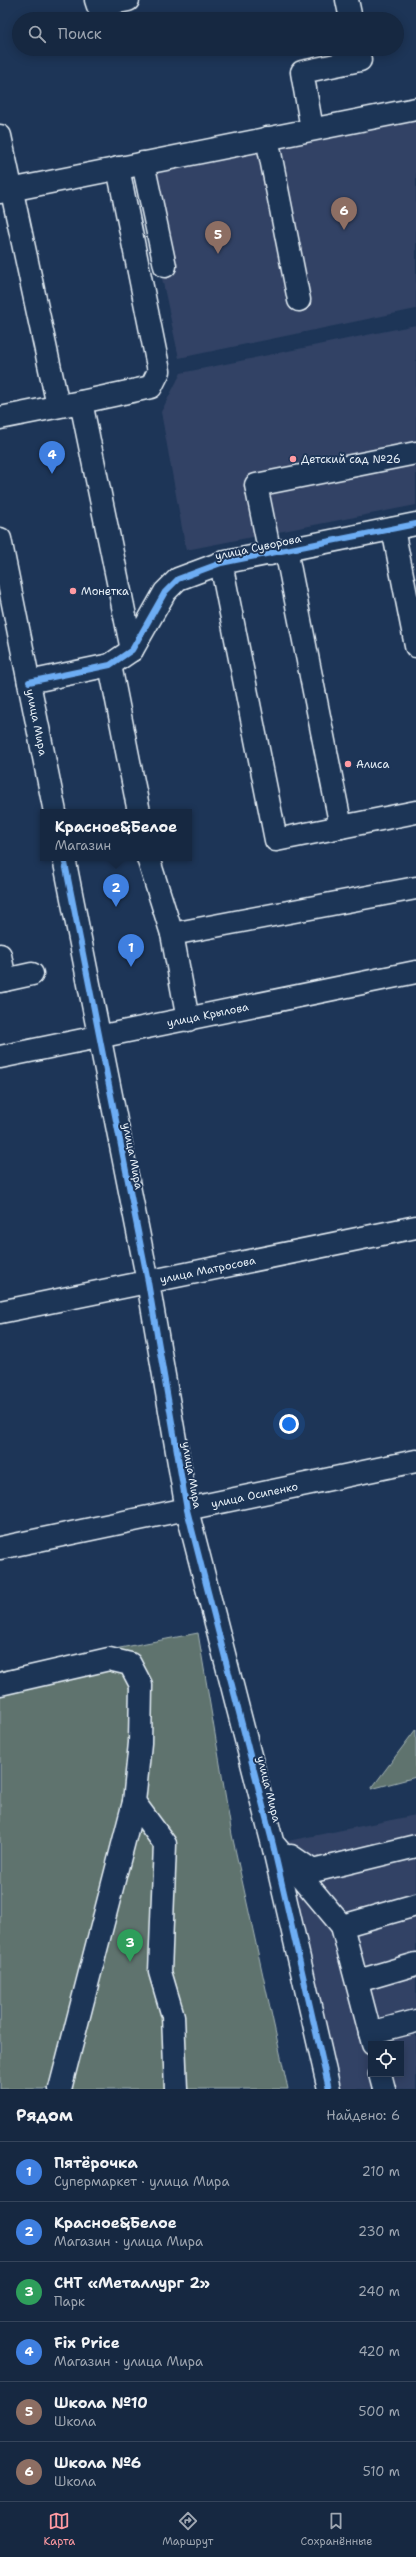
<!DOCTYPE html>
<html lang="ru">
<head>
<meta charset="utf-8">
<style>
	body { margin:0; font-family:"Shantell Sans",sans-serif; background:#23344c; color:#f1f3f6 }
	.controls { position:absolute; right:12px; bottom:12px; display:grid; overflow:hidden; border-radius:0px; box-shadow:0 2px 10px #0003 }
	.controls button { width:36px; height:36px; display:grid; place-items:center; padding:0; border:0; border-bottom:1px solid #35445a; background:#162841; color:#f1f3f6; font:20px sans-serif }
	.you { position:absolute; left:289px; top:1424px; width:14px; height:14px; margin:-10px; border:3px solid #fff; border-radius:50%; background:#1a73e8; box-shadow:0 0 0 6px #1a73e833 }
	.badge { display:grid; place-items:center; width:26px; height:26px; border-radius:50%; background:#ff9aa2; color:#fff; font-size:13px; font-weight:700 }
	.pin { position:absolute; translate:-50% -33px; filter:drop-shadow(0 1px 2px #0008) }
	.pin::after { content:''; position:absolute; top:21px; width:14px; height:12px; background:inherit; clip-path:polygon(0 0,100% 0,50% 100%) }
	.popup { position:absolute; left:40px; top:809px; width:152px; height:52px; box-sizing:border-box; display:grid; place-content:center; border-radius:0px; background:#162841; filter:drop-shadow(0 1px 3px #0005); font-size:13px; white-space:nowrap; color:#9ea6b1 }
	.popup b { font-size:15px; color:#f1f3f6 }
	.popup::after { content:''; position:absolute; left:50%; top:100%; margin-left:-8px; border:8px solid transparent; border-top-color:#162841 }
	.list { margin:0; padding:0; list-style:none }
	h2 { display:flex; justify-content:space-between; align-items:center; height:52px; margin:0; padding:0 16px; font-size:17px }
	h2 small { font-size:13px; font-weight:400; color:#9ea6b1 }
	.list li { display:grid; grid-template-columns:26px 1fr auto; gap:12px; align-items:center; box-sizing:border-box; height:60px; padding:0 16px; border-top:1px solid #35445a }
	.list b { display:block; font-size:15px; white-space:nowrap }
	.list p { margin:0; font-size:13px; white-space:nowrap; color:#9ea6b1 }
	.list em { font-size:13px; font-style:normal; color:#9ea6b1 }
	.icon { flex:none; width:22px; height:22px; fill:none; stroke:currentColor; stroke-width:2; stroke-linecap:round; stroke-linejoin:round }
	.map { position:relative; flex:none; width:416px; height:2089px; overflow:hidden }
	.search { position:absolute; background:#162841; box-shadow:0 2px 10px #0003; left:12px; right:12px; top:12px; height:44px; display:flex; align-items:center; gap:10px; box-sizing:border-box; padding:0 14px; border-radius:22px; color:#9ea6b1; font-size:15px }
	.sheet { height:412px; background:#162841 }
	nav { display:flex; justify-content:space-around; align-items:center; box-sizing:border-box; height:56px; border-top:1px solid #35445a; background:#162841; font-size:11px; color:#9ea6b1 }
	nav a { display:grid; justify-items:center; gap:2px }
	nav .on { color:#ff9aa2 }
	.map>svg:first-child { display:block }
	.built { fill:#324365; fill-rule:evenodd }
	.green { fill:#5e736e; stroke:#a3b2b3 }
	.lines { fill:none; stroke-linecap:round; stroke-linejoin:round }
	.minor-casing { stroke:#e8f1f8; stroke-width:25 }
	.major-casing { stroke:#e8f1f8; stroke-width:25 }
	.minor { stroke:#1d3557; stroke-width:22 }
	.major { stroke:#1d3557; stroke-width:22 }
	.cycleway-casing { stroke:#1d3557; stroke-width:8 }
	.cycleway { stroke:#6dadf4; stroke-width:6 }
	.poi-dot { fill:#ff9aa2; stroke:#1d3557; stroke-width:1.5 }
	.labels { text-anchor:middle; stroke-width:4; stroke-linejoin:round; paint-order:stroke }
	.poi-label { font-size:11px; fill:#e8f1f8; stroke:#1d3557; text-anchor:start }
	.street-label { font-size:11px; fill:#e8f1f8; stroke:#1d3557 }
</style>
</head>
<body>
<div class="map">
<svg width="416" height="2089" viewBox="0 0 416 2089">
	<rect width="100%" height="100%" fill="#1d3557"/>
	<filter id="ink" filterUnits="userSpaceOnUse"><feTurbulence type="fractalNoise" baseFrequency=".025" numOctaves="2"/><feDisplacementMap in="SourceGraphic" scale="8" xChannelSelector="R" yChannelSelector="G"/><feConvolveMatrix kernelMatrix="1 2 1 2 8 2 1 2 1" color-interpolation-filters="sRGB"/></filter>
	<g filter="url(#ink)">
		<!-- built -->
		<path class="built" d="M416,117V309L179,358L140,175Z
			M416,325V505L186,550L161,412L181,373Z
			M416,1815V2089H341L283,1842ZM371,2044H401V2074H371Z"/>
		<!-- green -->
		<path class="green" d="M198,1633L232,1835L288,2089H0V1671Z
			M416,1729V1777L371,1789Z"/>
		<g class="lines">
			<defs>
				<g id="minor">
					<path d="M96,0L98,6L128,0"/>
					<path d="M347,0L351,19"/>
					<path d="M312,129L302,72L360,60L357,49"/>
					<path d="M0,136L58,406"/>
					<path d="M267,138L299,300"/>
					<path d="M143,163L165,266"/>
					<path d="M0,192L416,109"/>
					<path d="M81,402L151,387L159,371L118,168"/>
					<path d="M0,418L81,402L132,650"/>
					<path d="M393,529L416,646"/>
					<path id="s1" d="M0,539L55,812"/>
					<path d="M286,550L341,827"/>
					<path d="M270,554L256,485L416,453"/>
					<path d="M221,563L276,840L416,812"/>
					<path d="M110,665L139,812"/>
					<path d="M29,682L110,665L132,650L165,592L178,579L221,563L416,524"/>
					<path d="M64,858L148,1282L187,1510L273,1845L329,2089"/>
					<path d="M148,858L172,934L188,1020"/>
					<path d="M172,934L416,888"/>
					<path d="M0,955L5,980"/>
					<path d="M0,981L32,974"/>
					<path id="s2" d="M0,1312L416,1227"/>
					<path id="s3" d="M0,1548L416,1461"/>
					<path d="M0,1684L109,1659L130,1664L141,1685L140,1743L134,1802L60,2089"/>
					<path d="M134,1802L165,1844L160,1972L173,2016L176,2089"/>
					<path d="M276,1847L342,1926L373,2044"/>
					<path d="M291,1856L313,1871L416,1846"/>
					<path d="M342,1926L416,1905"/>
					<path d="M358,1981L416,1964"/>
					<path d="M370,2033L416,2021"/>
					<path d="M380,2074L384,2089"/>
				</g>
				<g id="major">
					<path id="s4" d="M0,1057L416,972"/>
				</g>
			</defs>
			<!-- minor casing -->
			<use href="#minor" class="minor-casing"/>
			<!-- major casing -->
			<use href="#major" class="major-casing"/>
			<!-- minor -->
			<use href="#minor" class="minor"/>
			<!-- major -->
			<use href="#major" class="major"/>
			<defs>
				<path id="cycleway" d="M29,682L110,665L132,650L165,592L178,579L221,563L416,524
					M64,858L148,1282L187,1510L273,1845L329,2089"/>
			</defs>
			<!-- cycleway casing -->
			<use href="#cycleway" class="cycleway-casing"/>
			<!-- cycleway -->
			<use href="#cycleway" class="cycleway"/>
		</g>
	</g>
	<!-- markers -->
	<g class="poi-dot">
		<circle cx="293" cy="459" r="4"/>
		<circle cx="73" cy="591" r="4"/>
		<circle cx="348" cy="764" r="4"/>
	</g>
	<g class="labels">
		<!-- poi labels -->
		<g class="poi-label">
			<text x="301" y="463">Детский сад №26</text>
			<text x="81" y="595">Монетка</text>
			<text x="356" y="768">Алиса</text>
		</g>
		<!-- street labels -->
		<g class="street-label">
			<text transform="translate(258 547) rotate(-12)" y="4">улица Суворова</text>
			<text dy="4" stroke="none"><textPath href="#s1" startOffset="187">улица Мира</textPath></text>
			<text dy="4" stroke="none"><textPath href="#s4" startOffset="212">улица Крылова</textPath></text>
			<text transform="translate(133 1156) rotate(79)" y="4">улица Мира</text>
			<text dy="4" stroke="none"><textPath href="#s2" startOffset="212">улица Матросова</textPath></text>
			<text transform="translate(192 1475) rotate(80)" y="4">улица Мира</text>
			<text dy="4" stroke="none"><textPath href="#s3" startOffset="260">улица Осипенко</textPath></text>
			<text transform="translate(269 1789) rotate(76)" y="4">улица Мира</text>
		</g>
	</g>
</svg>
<div class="controls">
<button><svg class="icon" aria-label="locate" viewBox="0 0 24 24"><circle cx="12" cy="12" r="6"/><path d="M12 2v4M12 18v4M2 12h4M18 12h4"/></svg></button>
</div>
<div class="you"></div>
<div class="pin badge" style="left:131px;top:967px;background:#3f7fe0">1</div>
<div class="pin badge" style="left:116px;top:907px;background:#3f7fe0">2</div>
<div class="popup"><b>Красное&amp;Белое</b>Магазин</div>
<div class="pin badge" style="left:130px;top:1962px;background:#2e9e5b">3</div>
<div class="pin badge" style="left:52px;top:474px;background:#3f7fe0">4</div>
<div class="pin badge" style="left:218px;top:254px;background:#8d6e63">5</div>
<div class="pin badge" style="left:344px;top:230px;background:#8d6e63">6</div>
<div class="search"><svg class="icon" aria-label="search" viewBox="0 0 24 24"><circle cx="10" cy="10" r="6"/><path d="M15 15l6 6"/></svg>Поиск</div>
</div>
<section class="sheet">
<h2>Рядом<small>Найдено: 6</small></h2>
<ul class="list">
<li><span class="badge" style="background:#3f7fe0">1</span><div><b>Пятёрочка</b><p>Супермаркет · улица Мира</p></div><em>210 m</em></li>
<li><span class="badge" style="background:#3f7fe0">2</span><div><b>Красное&amp;Белое</b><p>Магазин · улица Мира</p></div><em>230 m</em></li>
<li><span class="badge" style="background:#2e9e5b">3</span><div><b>СНТ «Металлург 2»</b><p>Парк</p></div><em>240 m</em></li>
<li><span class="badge" style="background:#3f7fe0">4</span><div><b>Fix Price</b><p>Магазин · улица Мира</p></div><em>420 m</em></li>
<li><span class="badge" style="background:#8d6e63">5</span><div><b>Школа №10</b><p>Школа</p></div><em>500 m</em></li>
<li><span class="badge" style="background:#8d6e63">6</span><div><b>Школа №6</b><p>Школа</p></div><em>510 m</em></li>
</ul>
</section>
<nav>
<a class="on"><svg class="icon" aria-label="map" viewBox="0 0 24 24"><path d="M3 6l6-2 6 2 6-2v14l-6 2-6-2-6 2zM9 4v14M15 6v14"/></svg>Карта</a>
<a><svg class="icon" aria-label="directions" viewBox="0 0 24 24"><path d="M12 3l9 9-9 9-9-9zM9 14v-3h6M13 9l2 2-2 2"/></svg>Маршрут</a>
<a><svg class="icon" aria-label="saved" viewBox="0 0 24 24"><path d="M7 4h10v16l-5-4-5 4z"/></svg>Сохранённые</a>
</nav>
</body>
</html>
